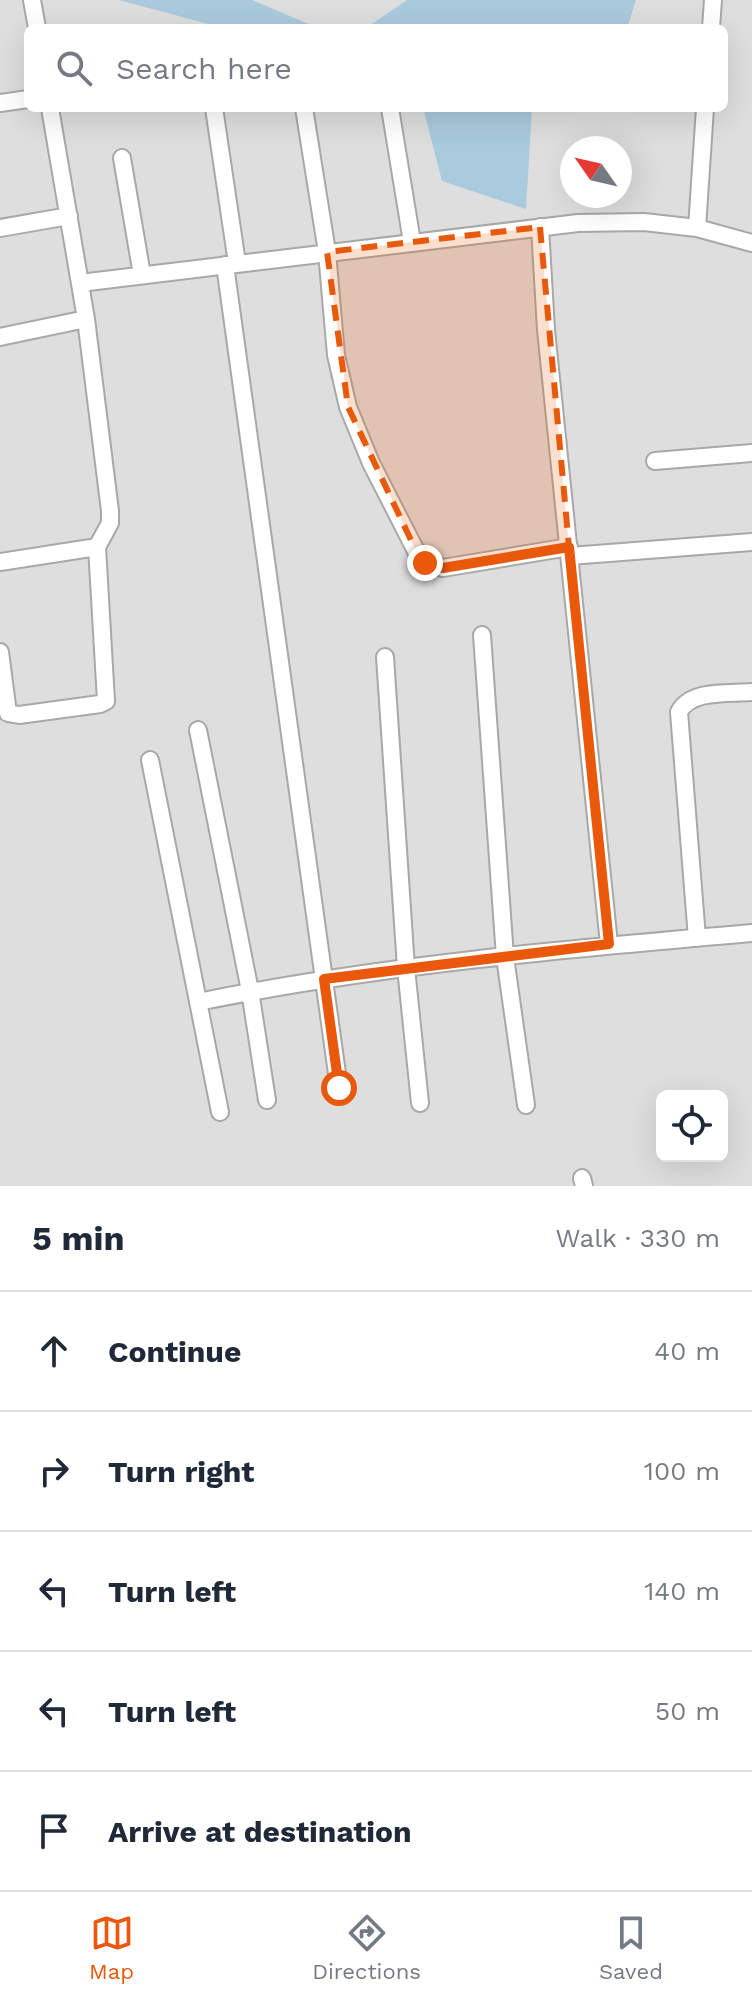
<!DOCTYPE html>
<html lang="en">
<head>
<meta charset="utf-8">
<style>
	body { margin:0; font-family:"Work Sans",sans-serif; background:#f6f6f7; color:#1f2937 }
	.controls { position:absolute; right:24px; bottom:24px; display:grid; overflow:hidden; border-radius:12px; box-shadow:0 8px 32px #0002 }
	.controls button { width:72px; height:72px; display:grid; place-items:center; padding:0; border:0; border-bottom:2px solid #e0e1e3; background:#fff; color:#1f2937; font:40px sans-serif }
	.compass { position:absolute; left:560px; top:136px; width:72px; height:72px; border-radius:50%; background:#fff; box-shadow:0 8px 32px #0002; rotate:304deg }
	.stop { position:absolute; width:24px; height:24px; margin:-18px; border:6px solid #ea580c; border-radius:50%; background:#fff }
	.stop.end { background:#ea580c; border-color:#fff; box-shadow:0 2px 8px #0008 }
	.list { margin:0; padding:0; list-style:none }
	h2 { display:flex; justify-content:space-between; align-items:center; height:104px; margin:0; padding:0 32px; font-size:34px }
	h2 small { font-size:26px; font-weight:400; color:#747a83 }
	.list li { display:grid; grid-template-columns:52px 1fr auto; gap:24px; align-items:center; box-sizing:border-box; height:120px; padding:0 32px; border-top:2px solid #e0e1e3 }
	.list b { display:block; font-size:30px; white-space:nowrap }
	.list em { font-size:26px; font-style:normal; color:#747a83 }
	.icon { flex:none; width:44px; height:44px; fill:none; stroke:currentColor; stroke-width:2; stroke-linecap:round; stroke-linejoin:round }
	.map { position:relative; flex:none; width:752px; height:1186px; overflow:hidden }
	.search { position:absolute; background:#fff; box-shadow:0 8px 32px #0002; left:24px; right:24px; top:24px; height:88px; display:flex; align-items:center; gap:20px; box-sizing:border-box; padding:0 28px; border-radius:12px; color:#747a83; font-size:30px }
	.sheet { height:704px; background:#fff }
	nav { display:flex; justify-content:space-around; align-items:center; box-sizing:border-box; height:112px; border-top:2px solid #e0e1e3; background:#fff; font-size:22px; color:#747a83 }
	nav a { display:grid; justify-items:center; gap:4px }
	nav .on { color:#ea580c }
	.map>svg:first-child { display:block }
	.residential { fill:#dfdede; fill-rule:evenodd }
	.water { fill:#aacadd }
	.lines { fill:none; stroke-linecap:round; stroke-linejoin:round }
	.street-casing { stroke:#a8a8a8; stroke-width:20 }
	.street { stroke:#fff; stroke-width:16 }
	.route { stroke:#ea580c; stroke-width:10 }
	.marked { fill:#e8590c; fill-opacity:0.2; stroke:#e8590c; stroke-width:6; stroke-dasharray:16 10; stroke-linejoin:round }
</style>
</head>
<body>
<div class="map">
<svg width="752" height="1186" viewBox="0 0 752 1186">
	<rect width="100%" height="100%" fill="#f1efe8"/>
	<!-- residential -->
	<path class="residential" d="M0,0H752V1186H0ZM28,28H724V108H28ZM572,148H620V196H572ZM662,1096H722V1156H662Z"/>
	<!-- water -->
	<path class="water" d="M119,0H252L318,28H223Z
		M407,0H636L627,28H366Z
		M423,108H532L526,209L442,181Z"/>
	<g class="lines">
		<defs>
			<path id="street" d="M32,0L37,28
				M711,28L713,0
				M0,103L28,99
				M214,108L237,263
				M304,108L327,252L336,355L348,407L371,463L418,555L425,563L443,568L569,547
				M390,108L412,242
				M122,158L142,275
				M540,227L546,330L609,944
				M0,228L69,216
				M697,228L705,108
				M225,265L339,1088
				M80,283L578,223L644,222L697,228L752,243
				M0,337L86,319L50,108
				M655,461L752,453
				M570,556L752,542
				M0,562L97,547
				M482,635L505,957L526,1105
				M0,652L8,713L19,715L100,704L106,701L97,547L110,523V511L86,319
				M385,657L406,968L420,1103
				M198,730L250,991L267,1100
				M150,760L220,1112
				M697,938L679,712C691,689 729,694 752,692
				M198,1002C381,965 566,949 752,933
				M582,1178L584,1186"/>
		</defs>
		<!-- street casing -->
		<use href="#street" class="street-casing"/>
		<!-- street -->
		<use href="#street" class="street"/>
	</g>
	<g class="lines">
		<!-- route -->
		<path class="route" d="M339,1088L324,979L609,944L569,547L443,568L425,563"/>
	</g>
	<!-- marked area -->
	<path class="marked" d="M540,227L569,547L443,568L418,555L348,407L327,252Z"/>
</svg>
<div class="controls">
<button><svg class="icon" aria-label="locate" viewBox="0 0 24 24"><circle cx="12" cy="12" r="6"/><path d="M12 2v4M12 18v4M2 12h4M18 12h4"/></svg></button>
</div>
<svg class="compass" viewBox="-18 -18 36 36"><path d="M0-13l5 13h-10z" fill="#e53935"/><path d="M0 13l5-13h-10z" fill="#747a83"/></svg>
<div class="stop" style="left:339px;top:1088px"></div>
<div class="stop end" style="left:425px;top:563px"></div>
<div class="search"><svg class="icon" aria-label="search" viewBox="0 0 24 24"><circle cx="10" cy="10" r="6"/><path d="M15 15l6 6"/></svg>Search here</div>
</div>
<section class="sheet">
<h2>5 min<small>Walk · 330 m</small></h2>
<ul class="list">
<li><svg class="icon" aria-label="ahead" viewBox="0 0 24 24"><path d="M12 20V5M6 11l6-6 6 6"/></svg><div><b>Continue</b></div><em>40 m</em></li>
<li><svg class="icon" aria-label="right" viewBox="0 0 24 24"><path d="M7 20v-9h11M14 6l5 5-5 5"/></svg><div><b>Turn right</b></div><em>100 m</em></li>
<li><svg class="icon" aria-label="left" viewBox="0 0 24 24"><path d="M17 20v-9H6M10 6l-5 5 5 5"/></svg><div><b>Turn left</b></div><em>140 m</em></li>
<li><svg class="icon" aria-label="left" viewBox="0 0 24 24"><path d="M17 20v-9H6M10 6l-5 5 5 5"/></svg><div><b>Turn left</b></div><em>50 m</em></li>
<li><svg class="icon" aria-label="arrive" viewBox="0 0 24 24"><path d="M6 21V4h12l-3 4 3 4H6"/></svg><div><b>Arrive at destination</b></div></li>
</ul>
</section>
<nav>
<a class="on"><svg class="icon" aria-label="map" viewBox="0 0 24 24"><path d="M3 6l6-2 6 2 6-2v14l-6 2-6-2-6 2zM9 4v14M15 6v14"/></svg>Map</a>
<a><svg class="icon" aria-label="directions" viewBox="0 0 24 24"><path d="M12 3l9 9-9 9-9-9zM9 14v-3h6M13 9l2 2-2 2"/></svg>Directions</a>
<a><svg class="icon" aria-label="saved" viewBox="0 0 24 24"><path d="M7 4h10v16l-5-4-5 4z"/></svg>Saved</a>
</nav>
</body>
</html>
